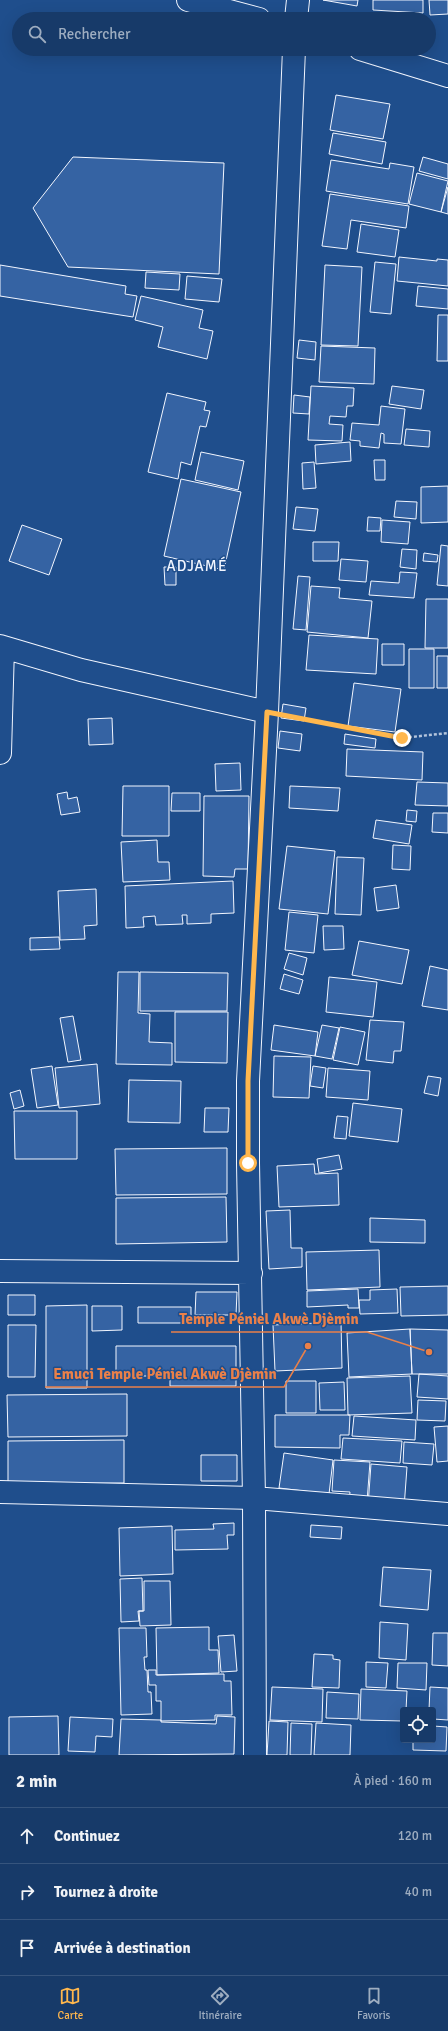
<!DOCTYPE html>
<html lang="fr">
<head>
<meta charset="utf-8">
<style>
	body { margin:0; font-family:Signika,sans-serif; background:#244571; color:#f1f3f6 }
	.controls { position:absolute; right:12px; bottom:12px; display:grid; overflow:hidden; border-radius:4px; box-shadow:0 4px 16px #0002 }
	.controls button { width:36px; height:36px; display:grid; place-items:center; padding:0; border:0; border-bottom:1px solid #36547d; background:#173a69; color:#f1f3f6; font:20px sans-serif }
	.stop { position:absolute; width:12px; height:12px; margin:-9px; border:3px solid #ffb74d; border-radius:50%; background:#fff }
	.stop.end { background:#ffb74d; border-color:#fff; box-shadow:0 1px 4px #0008 }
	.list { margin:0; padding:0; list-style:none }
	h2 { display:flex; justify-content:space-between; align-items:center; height:52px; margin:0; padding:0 16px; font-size:17px }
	h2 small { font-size:13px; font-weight:400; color:#9eadc0 }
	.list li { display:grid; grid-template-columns:26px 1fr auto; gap:12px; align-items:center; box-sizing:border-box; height:56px; padding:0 16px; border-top:1px solid #36547d }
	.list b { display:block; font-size:15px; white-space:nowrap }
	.list em { font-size:13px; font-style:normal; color:#9eadc0 }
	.icon { flex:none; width:22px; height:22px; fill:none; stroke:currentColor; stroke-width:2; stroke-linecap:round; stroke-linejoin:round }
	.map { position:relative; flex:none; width:448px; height:1755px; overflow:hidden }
	.search { position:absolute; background:#173a69; box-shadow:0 4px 16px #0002; left:12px; right:12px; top:12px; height:44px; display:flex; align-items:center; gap:10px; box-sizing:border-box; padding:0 14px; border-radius:22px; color:#9eadc0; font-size:15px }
	.sheet { height:220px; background:#173a69 }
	nav { display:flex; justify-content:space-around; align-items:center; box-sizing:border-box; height:56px; border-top:1px solid #36547d; background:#173a69; font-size:11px; color:#9eadc0 }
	nav a { display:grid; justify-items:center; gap:2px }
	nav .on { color:#ffb74d }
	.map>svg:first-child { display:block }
	.building { fill:#3563a3; stroke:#f2f6ff }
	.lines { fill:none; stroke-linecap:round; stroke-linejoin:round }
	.minor-casing { stroke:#f2f6ff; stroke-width:24 }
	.tertiary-casing { stroke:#f2f6ff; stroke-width:24 }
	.path { stroke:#b3c4dc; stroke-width:2.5; stroke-dasharray:3 2; stroke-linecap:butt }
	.minor { stroke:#1f4e8c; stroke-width:22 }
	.tertiary { stroke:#1f4e8c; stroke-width:22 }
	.route { stroke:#ffb74d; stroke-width:5 }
	.labels { text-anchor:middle; stroke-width:3; stroke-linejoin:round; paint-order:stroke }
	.neighbourhood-label { font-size:15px; letter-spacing:1px; fill:#f2f6ff; stroke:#1f4e8c }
	.leader { fill:none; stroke:#ea8049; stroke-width:1.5 }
	.callout-dot { fill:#ea8049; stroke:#1f4e8c; stroke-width:1.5 }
	.callout-label { font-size:15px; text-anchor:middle; font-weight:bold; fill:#ea8049; stroke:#1f4e8c; stroke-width:3; stroke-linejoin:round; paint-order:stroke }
</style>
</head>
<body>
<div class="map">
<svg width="448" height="1755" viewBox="0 0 448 1755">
	<rect width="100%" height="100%" fill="#1f4e8c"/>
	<!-- building -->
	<path class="building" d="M323,0H358L357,6Z
		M373,0H423V13L373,10Z
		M429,0H448V14L430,15Z
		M336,95L390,104L383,139L330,130Z
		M333,133L386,142L382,164L329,154Z
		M73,157L224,163L219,274L68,267L33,208Z
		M423,157L448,164V179L419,171Z
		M331,160L389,169L390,163L414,167L408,204L326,191Z
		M417,173L448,181L441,212L409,204Z
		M448,187V214L441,212Z
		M330,194L409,206L406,228L351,220L347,249L322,246Z
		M361,224L399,230L395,257L357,252Z
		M399,257L437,261V259L448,260V286L397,281Z
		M375,262L396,264L391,314L370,312Z
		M0,265L126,286L125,294L137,296L133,317L0,296Z
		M325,265L362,267L358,346L321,345Z
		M146,272L180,274L179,290L145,288Z
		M187,276L222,279L219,302L185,299Z
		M418,286L448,289V309L416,306Z
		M141,296L203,310L199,328L213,331L207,359L158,347L163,327L135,320Z
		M438,315H448V361H437Z
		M299,340L316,342L315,360L297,358Z
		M321,346L375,348L374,384L319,382Z
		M311,386L354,388L353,406H347L346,417L330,416L329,424L343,425L342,441L308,440Z
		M392,386L424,390L421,409L389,404Z
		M167,393L206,402L204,410L210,411L206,427L200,426L191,465L181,462L178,479L148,472Z
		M294,395L310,397L309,414L293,413Z
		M381,406L405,409L401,444L384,443V434L381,433L379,448L360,446V441L350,440L352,423L379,425Z
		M406,429L430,431L429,447L404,445Z
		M350,442L351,461L316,464L315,445Z
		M201,452L244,461L238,490L195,480Z
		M374,460H385V480H375Z
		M314,462L316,488L303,489L302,463Z
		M181,479L241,492L224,570L164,556Z
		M448,486V522L421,523V487Z
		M396,501L417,502L416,519L394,517Z
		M296,507L318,509L315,531L293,529Z
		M368,517L381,518L380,531H367Z
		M382,520L410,522L408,544L381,542Z
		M22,525L62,539L49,575L9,561Z
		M313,542H339L338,561H313Z
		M441,545L448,546V586L437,585Z
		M402,549L417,550L416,569L400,567Z
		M424,553L438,555L437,562L423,561Z
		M341,559L368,561L366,582L339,580Z
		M164,567H176V585H165Z
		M400,572L417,573L414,598L369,595L371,581L399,583Z
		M298,576L310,577L306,630L293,629Z
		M311,586L340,588L339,598L372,601L368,638L307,632Z
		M426,599H448V648H425Z
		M309,635L378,639L376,674L306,670Z
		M382,644H404V665H382Z
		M409,649H434V688H409Z
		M437,656H448V688H437Z
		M354,683L401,689L395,732L348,726Z
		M283,704L306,708L304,721L281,718Z
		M112,718L113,744L89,745L88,719Z
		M280,731L302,734L300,751L278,748Z
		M345,734L376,739L375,748L344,744Z
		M347,749L423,752L422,780L346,776Z
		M240,763L241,790L216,791L215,764Z
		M417,782L448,783V806L415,805Z
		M123,786H169V836H122Z
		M290,786L340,788L338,811L289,808Z
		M67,792L68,799L77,797L80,812L61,815L57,794Z
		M172,793H200V811H171Z
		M204,796H249L248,869H235L234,877L203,876Z
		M407,810L417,811L416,822L406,821Z
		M433,813H448V833L432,832Z
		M376,820L412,825L409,844L373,838Z
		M157,840L158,862H169L170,880L123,882L121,842Z
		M393,845L411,846L410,870L392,869Z
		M287,846L335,851L328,914L279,909Z
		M337,857L364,858L361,915L335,914Z
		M233,881L234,913L211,914V923L187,924V915H182L183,924L156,925L155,916L143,917L144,927L126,928L125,886Z
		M396,885L399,908L377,911L374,888Z
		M96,889L97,925L84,926L85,939L60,940L58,891Z
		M289,912L318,915L314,953L285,950Z
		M323,926H343L344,949L324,950Z
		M59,937L60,949L30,950V938Z
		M359,941L409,950L402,984L352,975Z
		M289,953L307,958L303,975L284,969Z
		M430,966L448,970V1010L422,1006Z
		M118,972H139L138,1013L150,1014L149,1042L172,1043V1065L116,1064Z
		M140,972L228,973L227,1011H140Z
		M284,974L303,980L299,994L280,989Z
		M329,977L377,982L373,1017L326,1012Z
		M175,1012H228L227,1063L175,1062Z
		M73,1016L81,1060L68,1062L60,1018Z
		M370,1020L404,1022L401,1051H394L393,1063L366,1060Z
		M274,1025L318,1032L315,1056L271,1050Z
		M322,1025L339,1028L332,1059L315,1056Z
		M340,1027L365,1032L358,1065L333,1060Z
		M274,1056L311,1057L309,1098L273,1097Z
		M97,1064L100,1104L59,1108L55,1068Z
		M52,1066L58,1105L37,1108L31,1069Z
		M313,1066L326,1068L323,1088L310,1086Z
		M328,1068L370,1071L368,1100L326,1097Z
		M428,1076L441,1078L438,1096L424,1093Z
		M129,1080L181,1081L180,1123L128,1122Z
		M20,1090L24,1106L14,1109L10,1093Z
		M353,1103L402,1109L398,1142L349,1136Z
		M205,1108H229L228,1132H204Z
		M14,1111H77V1159H15Z
		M337,1116L348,1117L346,1139L334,1138Z
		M227,1148V1194L116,1195L115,1149Z
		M339,1155L342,1169L319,1173L317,1159Z
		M314,1164L315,1174L338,1173L339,1205L279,1207L277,1166Z
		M226,1197L227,1242L116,1244V1198Z
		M290,1210L291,1248H302V1267L269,1269L266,1211Z
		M370,1218L425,1220V1243L370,1242Z
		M379,1250L380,1287L307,1290L306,1252Z
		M448,1286V1315L401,1316L400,1287Z
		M358,1289L359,1308H348V1305L307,1307V1291Z
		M397,1289L398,1313L360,1314L359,1300H370V1290Z
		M196,1292H237L236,1315H195Z
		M8,1295H35V1315H8Z
		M87,1305V1388H46V1306Z
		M92,1306H122V1330L92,1331Z
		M138,1307H191V1323H138Z
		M341,1322L342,1368L275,1371L273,1325Z
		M8,1325H36L35,1377H8Z
		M410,1329L448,1330V1374H412Z
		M410,1329L412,1374L349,1377L347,1333Z
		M116,1346H236V1386H170V1376H116Z
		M419,1374L448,1376V1399L417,1397Z
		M410,1376L412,1413L348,1415L347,1378Z
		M286,1381H316V1413H286Z
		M344,1382L345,1410H320L319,1383Z
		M127,1394V1436L8,1437L7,1395Z
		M418,1400L446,1401L445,1421L417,1420Z
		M275,1415H350L349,1435H340V1448L275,1447Z
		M354,1416L416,1420L415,1440L352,1436Z
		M448,1426V1461L437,1462L434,1427Z
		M343,1438L402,1441L400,1463L341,1459Z
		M124,1440V1483L8,1484V1441Z
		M404,1442L434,1444L432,1465L403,1463Z
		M284,1453L333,1460L329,1494L279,1488Z
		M201,1455H237V1481H201Z
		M334,1460L370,1462L367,1502L349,1501L350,1492L332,1491Z
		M371,1464L407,1467L404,1508L368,1506Z
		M234,1523V1535H227L228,1549L175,1550V1530L214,1529L213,1524Z
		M311,1525L342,1527L341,1539L310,1537Z
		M172,1526L173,1574L120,1576L119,1528Z
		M383,1567L431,1570L428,1610L380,1606Z
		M142,1578L143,1611H138L139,1621L121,1622L120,1579Z
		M144,1581H170L171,1625L140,1626L139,1611H144Z
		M380,1622L408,1624L406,1660L379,1658Z
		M209,1627V1650H218L219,1673L157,1675L156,1628Z
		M119,1628H146L147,1657H144L145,1670H147L148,1692H151L152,1714L121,1715Z
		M433,1633H448V1666L432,1665Z
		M234,1635L237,1671L221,1672L218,1636Z
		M314,1654L333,1655V1659L340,1660L339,1688L312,1687Z
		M366,1662L388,1663L386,1688L366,1687Z
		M398,1663H427L426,1690L397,1688Z
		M148,1670H156V1675L224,1674V1681H231L232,1715H215V1720L161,1721V1701H156V1685H149Z
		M272,1687L323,1689L322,1722L270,1720Z
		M430,1687L448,1688V1720L433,1719V1710H429Z
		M361,1689L407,1691L406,1710H403V1721L360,1720Z
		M327,1692L359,1694L358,1719L326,1718Z
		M58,1716L59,1755H9V1717Z
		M217,1716L235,1717L234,1754L119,1755L121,1719L161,1720V1722L216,1724Z
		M70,1717L113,1719L112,1737L96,1736L95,1752L68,1751Z
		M269,1721L288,1722L287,1755H267Z
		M291,1723L312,1724L311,1755H290Z
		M316,1723L351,1725L350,1755H314Z
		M433,1726L447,1727L446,1751L413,1750V1740H433Z"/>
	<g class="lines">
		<defs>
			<path id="minor" d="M296,19L298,0
				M0,646L81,670L267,712
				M0,753L3,647
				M0,1271L251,1273
				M0,1492L254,1498L448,1514
				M255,1755L254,1498L248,1163V1081L267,712L294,49"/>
			<path id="tertiary" d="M188,0L259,19
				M360,49L448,76"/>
		</defs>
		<!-- minor casing -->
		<use href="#minor" class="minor-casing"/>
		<!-- tertiary casing -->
		<use href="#tertiary" class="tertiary-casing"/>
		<!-- path -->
		<path class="path" d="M291,717L402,738L448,733"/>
		<!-- minor -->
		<use href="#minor" class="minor"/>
		<!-- tertiary -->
		<use href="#tertiary" class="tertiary"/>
	</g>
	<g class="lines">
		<!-- route -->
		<path class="route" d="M248,1163V1081L267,712L402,738"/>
	</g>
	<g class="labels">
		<!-- neighbourhood labels -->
		<g class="neighbourhood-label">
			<text x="197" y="571">ADJAMÉ</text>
		</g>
	</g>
	<!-- callouts -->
	<path class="leader" d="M429 1352L367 1332H171M308 1346L284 1387H45"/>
	<g class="callout-dot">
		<circle cx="429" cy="1352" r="4"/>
		<circle cx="308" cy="1346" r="4"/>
	</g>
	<g class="callout-label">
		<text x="269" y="1324">Temple Péniel Akwè Djèmin</text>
		<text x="165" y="1379">Emuci Temple Péniel Akwè Djèmin</text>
	</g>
</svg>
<div class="controls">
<button><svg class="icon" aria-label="locate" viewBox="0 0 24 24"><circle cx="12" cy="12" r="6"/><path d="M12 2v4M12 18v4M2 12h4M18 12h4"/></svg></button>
</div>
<div class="stop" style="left:248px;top:1163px"></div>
<div class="stop end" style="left:402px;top:738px"></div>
<div class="search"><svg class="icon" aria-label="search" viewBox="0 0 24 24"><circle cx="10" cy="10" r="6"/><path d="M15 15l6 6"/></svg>Rechercher</div>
</div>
<section class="sheet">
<h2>2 min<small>À pied · 160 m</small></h2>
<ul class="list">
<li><svg class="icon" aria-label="ahead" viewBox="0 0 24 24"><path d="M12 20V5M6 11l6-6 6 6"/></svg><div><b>Continuez</b></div><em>120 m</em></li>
<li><svg class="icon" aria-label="right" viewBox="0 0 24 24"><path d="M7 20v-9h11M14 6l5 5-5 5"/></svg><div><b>Tournez à droite</b></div><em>40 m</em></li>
<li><svg class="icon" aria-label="arrive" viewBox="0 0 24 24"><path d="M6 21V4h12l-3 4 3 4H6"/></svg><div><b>Arrivée à destination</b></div></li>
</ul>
</section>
<nav>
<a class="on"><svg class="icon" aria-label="map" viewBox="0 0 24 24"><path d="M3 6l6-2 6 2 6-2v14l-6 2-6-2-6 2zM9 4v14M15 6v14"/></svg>Carte</a>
<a><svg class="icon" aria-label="directions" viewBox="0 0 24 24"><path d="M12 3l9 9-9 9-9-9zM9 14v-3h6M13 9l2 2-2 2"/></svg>Itinéraire</a>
<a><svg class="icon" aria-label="saved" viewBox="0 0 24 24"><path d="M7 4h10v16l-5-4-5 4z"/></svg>Favoris</a>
</nav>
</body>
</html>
